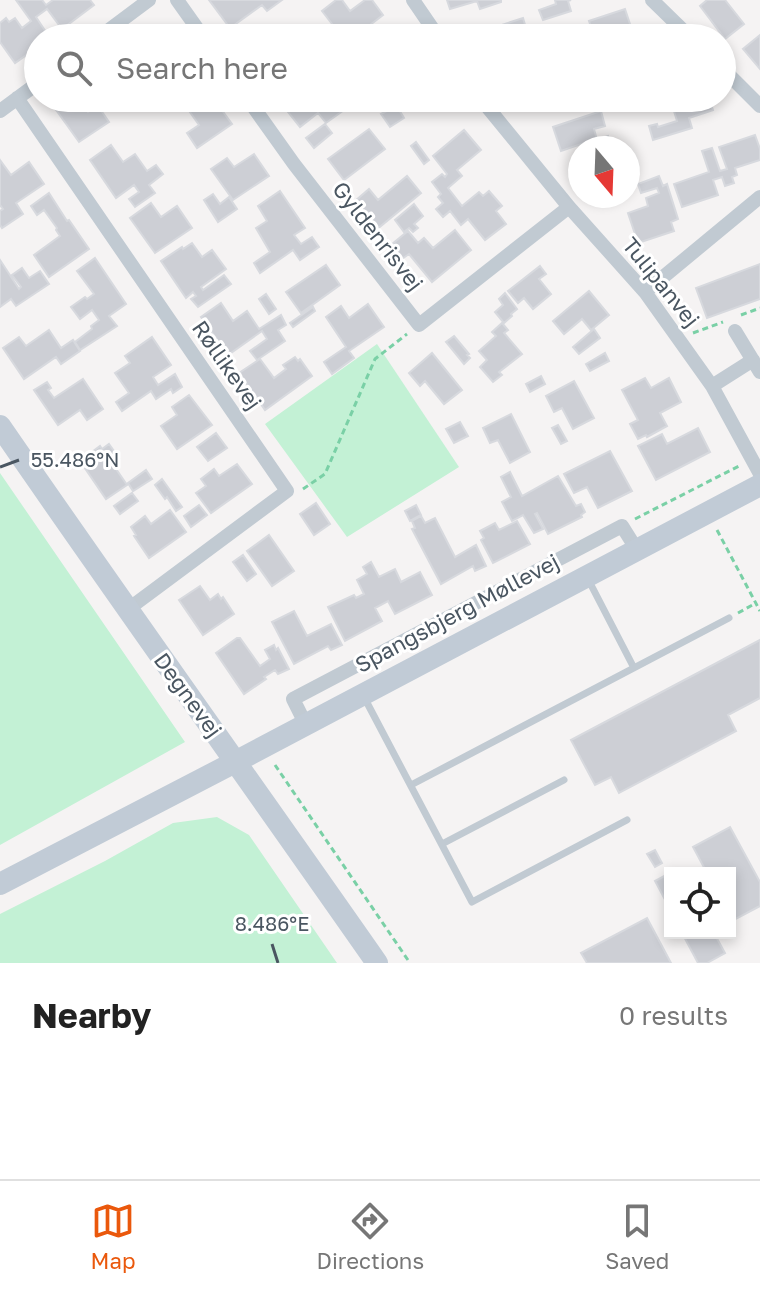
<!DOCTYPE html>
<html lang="en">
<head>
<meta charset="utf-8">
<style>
	body { margin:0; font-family:"Golos Text",sans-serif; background:#f2f2f2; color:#222 }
	.controls { position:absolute; right:24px; bottom:24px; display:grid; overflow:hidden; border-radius:0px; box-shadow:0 4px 12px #0003 }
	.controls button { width:72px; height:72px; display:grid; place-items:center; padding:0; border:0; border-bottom:2px solid #e0e0e0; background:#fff; color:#222; font:40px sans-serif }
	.compass { position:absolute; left:568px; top:136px; width:72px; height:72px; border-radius:50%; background:#fff; box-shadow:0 4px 12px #0003; rotate:161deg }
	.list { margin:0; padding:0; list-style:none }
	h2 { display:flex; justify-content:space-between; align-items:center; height:104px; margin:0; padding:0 32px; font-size:34px }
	h2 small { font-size:26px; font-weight:400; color:#767676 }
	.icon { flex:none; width:44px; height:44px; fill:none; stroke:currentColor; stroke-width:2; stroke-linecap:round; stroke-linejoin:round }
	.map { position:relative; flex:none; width:760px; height:963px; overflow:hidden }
	.search { position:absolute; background:#fff; box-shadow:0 4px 12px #0003; left:24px; right:24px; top:24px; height:88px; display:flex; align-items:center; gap:20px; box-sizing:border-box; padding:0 28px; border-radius:44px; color:#767676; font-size:30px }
	.sheet { height:216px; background:#fff }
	nav { display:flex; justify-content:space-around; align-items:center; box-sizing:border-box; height:112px; border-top:2px solid #e0e0e0; background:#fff; font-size:22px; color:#767676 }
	nav a { display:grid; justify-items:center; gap:4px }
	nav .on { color:#ea580c }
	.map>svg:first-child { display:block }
	.green { fill:#c3f1d5 }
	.building { fill:#cdcfd5; stroke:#d7d9de; stroke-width:2 }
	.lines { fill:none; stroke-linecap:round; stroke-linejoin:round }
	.path { stroke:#7ad0a6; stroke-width:3; stroke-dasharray:6 4; stroke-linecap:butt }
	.lane { stroke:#c1cad2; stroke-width:7 }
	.street { stroke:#c1cad2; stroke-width:14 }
	.secondary { stroke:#c1cbd6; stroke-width:22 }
	.ticks { fill:none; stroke:#4a5661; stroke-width:3 }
	.labels { text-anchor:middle; stroke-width:6; stroke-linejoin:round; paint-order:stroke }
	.street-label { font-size:22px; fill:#4a5661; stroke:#fff }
	.ticks-label { font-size:20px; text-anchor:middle; fill:#4a5661; stroke:#fff; stroke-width:6; stroke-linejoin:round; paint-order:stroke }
</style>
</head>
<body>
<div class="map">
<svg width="760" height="963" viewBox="0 0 760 963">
	<rect width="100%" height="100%" fill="#f5f3f3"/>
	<!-- green -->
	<path class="green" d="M377,344L459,467L347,537L265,424Z
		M0,473L185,742L0,845Z
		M217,817L249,835L337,963H0V914L105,861L173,823Z"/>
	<!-- building -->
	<path class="building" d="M16,0H42L46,5L53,0H90L94,5L62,29L47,9L36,17L50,38H38V47L15,63L0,42V23L6,18L9,22L15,18L22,28L31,21Z
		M209,0H282L267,11L262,5L230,28Z
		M336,0H342L350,11L365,0H372L383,15L353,38H343L322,11Z
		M447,0H501V2L480,9L477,1L450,9Z
		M555,0H571L568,1L571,11L543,20L539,10L556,4Z
		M707,0H725L744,24L725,39L700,6Z
		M625,9L633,33L623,36L624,38H595L589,21Z
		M523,18L529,38H479L477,33Z
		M164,27L171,38H148Z
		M760,35V69L743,49Z
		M68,98H78L88,112L98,106L109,122L79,142L54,107Z
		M180,98H213L232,124L197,148L187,133L199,125Z
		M277,98H326L329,102L335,98L344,110L326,123L318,113L300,127Z
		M372,98H412L398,108L404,118L390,127L381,114L387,111L382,104L378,107Z
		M670,98H709L713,110L689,118L692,128L653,140L649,126L657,124L658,127L677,121Z
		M601,111L605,126L594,129L597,140L608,136L611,145L601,148H589L587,142L561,151L553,127Z
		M325,124L332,133L314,148L306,138Z
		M369,129L385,149L344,180L328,159Z
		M464,130L481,150L457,170L462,176L448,188L462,206L479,192L483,196L489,191L502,206L496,211L506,224L485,240L468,219L461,225L450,211L443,217L436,209L443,203L438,197L441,194L432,182L442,174L445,177L447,174L433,156Z
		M755,135L760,149V160L735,168L737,175L732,177L734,183L725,186L722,177L713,180L718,195L682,207L674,184L709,172L702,151L712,148L720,171L727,169L719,147Z
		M416,142L429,160L424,164L411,146Z
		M111,145L123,162L135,154L147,171L156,165L163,174L149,185L155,193L135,207L129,199L139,192L134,185L116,198L90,160Z
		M254,154L269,176L233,200L211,169L227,158L234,167Z
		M0,160L11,175L29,162L44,184L16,203L23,214L2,228L0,225V211L3,209L0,205Z
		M407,176L421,193L376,230L354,202L369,189L378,200Z
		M659,176L663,186L667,184L678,219L671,222L674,231L638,243L628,213L648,206L646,198L659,193L657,188L641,193L638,184Z
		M280,191L305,228L294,235L301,244L312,237L319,247L300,260L293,250L260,273L254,263L270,252L256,228L267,221L258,206Z
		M49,193L67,221L69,220L89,249L49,277L34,255L60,236L56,230L57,228L44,210L37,215L31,206Z
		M213,194L220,204L229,197L237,209L218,222L204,200Z
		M151,203L161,217L177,206L192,228L155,253L130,218Z
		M414,204L423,216L414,224L418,228L413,232L409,228L404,232L395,220Z
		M455,230L471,250L432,282L409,254L402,259L391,245L408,231L418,243L424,238L433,248Z
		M192,243L202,257L212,250L226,269L201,287L203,290L224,275L231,284L198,307L191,299L196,296L193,292L186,298L161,261L182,247L183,249Z
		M95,258L126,304L109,316L117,326L80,350L75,342L92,329L91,326L99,320L92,310L80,319L71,307L85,297L87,299L94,294L77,271Z
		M0,260L19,289L21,287L12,275L22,268L29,278L40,271L49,284L16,306L11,299L0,307Z
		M760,264V299L707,318L696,288Z
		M326,265L340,285L301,313L286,292Z
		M540,266L546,274L539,279L551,294L533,309L524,298L518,303L508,291Z
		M589,291L609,315L591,330L582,319L564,334L553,321Z
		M505,293L517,309L511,314L512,316L504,323L495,312L503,305L499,299Z
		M266,294L276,309L269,314L259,299Z
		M221,303L233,321L247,311L259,329L281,315L286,325L278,330L285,341L257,360L250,351L267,339L262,331L228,355L201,317Z
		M368,304L384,327L349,351L354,358L332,374L324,362L346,347L326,317L341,306L349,318Z
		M313,307L315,311L293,327L290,323Z
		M502,323L508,330L504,333L522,354L499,372L502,375L493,382L480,367L487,360L479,351L496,336L492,332Z
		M594,329L600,338L579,354L573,347Z
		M49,330L61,348L73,340L80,351L61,364L56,357L24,379L3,348L19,337L26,346Z
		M454,336L469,354L467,355L470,358L464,364L446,342Z
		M152,337L171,365L153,377L158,385L175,374L182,387L173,393L171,389L156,399L151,391L122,411L116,402L129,393L115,373L130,363L125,356Z
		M432,353L462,390L444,404L425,381L420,386L409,373Z
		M605,353L609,361L590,371L586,364Z
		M295,357L298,361L300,359L312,376L265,410L239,373L260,359L274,378L286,369L283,365Z
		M541,376L545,384L530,392L526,384Z
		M645,378L651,388L669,378L681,402L660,413L667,426L647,437L646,435L638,439L630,424L638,420L622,390Z
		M83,379L103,409L87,420L80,410L58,425L34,390L47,382L51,388L48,390L54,398Z
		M574,381L594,418L573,429L562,408L554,412L546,396Z
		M189,395L212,425L177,449L161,426L177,415L172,407Z
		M511,414L530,452L510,463L498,440L490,443L483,428Z
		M460,422L468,436L454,443L446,429Z
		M558,425L567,441L561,444L552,428Z
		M698,428L710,452L656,480L638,446L662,434L667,444Z
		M216,433L227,448L208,461L197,447Z
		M109,444L119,458L112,463L127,485L106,499L80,461L100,446L102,449Z
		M610,451L632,491L598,508L587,487L574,493L564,474Z
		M237,464L252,484L211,513L196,493L206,486L201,479L214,469L219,476Z
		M146,470L152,479L133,491L128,483Z
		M510,472L522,496L558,476L576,506L581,504L585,512L581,515L582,517L548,534L537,513L535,514L543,529L534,533L523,515L512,521L502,502L511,497L501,477Z
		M162,479L182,507L176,511L167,497L165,499L155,485Z
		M132,493L138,501L120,514L114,506Z
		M316,503L330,524L314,535L300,514Z
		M199,505L207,515L191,527L184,516Z
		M416,505L421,515L410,521L405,511Z
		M170,510L186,532L149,558L134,536L136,535L131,527L145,516L151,524Z
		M421,516L425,523L435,518L455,557L476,545L486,566L475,571L473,566L441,584L412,529L415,528L412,521Z
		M517,521L530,544L493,563L481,540L484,538L480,531L495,523L499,530Z
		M269,535L294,571L272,586L247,551Z
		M243,555L256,574L247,581L233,562Z
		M371,562L379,577L395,569L401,582L420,572L432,595L395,614L388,601L375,608L382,621L345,641L328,607L354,595L356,598L364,594L357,580L367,574L363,567Z
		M200,586L210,600L218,594L221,599L223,597L234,614L203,635L179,600Z
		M294,611L307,636L331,624L342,645L331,650L328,646L294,664L272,622Z
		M237,638H240L260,666L270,659L265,650L274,645L276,650L278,648L289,669L278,674L275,670L264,677L266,679L244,694L216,653Z
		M760,640V698L728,715L736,731L619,793L611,777L595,785L571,740Z
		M730,827L760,882V906L732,921L730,917V873H707L693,847Z
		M655,850L662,863L655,867L647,854Z
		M670,873V909L655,881Z
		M647,918L671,963H587L581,953Z
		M682,933H714L725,953L707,963H698Z"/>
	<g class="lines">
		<!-- path -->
		<path class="path" d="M741,315L760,308
			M693,333L723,322
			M303,489L325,474L375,359L407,334
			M635,519L739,466
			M717,530L760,611
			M738,613L756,603
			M275,765L410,963"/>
		<!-- lane -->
		<path class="lane" d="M589,581L634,668
			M364,697L472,902L627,820
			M411,785L729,618
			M442,844L564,780"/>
		<!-- street -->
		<path class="street" d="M177,0L204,38
			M413,0L439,38
			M652,0L691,38
			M98,38L149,0
			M722,68L760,106
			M17,98L287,491L127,610
			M247,98L294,164L419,325L569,207
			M480,98L569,207L645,292L712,386L760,474
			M0,111L38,83
			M645,292L760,197
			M735,331L760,372
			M712,386L753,360
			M306,725L293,699L622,526L637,550"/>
		<!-- secondary -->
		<path class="secondary" d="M0,426C124,606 252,784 377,963
			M0,884L237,761L760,485"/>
	</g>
	<!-- ticks -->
	<path class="ticks" d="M0,467L19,460M272,944L278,963"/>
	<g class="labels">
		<!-- street labels -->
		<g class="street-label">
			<text transform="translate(378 236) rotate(52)" y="8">Gyldenrisvej</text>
			<text transform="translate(661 282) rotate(51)" y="8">Tulipanvej</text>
			<text transform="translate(227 365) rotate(55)" y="8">Røllikevej</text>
			<text transform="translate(457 613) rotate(-28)" y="8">Spangsbjerg Møllevej</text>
			<text transform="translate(188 695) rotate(54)" y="8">Degnevej</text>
		</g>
	</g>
	<g class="ticks-label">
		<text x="75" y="467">55.486°N</text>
		<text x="272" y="931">8.486°E</text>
	</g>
</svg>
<div class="controls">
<button><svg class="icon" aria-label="locate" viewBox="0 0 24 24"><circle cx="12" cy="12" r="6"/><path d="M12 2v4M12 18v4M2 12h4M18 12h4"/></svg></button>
</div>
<svg class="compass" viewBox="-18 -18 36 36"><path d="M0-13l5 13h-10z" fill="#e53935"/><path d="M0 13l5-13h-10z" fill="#767676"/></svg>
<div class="search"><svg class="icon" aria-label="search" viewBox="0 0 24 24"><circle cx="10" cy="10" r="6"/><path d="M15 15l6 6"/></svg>Search here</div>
</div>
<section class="sheet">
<h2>Nearby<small>0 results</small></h2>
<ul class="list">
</ul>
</section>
<nav>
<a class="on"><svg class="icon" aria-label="map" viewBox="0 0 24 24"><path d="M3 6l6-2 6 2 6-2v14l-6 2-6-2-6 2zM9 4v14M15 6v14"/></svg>Map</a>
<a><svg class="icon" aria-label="directions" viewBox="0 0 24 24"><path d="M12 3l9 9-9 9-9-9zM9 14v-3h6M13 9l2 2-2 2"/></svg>Directions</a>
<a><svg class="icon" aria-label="saved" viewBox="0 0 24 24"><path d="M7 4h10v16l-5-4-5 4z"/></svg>Saved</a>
</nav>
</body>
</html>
